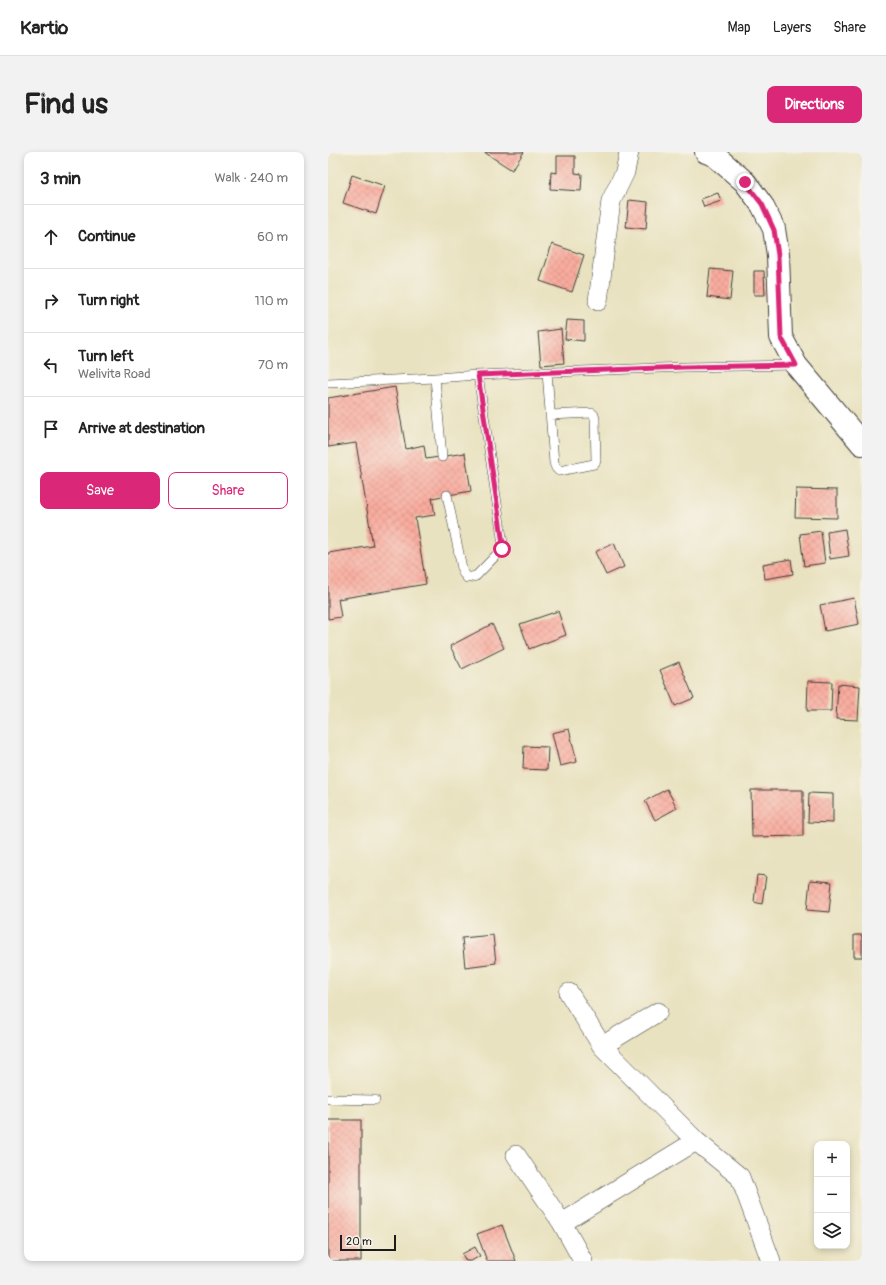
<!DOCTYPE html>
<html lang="en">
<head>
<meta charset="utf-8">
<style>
	body { margin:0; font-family:Pangolin,sans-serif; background:#f2f2f2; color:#222 }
	.controls { position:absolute; right:12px; bottom:12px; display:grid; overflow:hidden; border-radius:8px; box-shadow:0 2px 6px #0003 }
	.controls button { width:36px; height:36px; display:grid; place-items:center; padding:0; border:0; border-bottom:1px solid #e0e0e0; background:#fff; color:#222; font:20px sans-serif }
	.scale { position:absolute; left:12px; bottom:10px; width:56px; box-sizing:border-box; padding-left:4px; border:2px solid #1c1c1c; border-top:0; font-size:11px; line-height:14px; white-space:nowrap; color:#1c1c1c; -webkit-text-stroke:3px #f7f3e8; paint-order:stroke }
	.stop { position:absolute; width:12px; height:12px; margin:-9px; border:3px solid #db2777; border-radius:50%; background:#fff }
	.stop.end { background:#db2777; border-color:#fff; box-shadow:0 1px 4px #0008 }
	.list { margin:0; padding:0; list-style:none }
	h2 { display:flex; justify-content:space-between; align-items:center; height:52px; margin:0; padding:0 16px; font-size:17px }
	h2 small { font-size:13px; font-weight:400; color:#767676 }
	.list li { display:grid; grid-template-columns:26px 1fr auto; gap:12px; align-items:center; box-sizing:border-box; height:64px; padding:0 16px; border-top:1px solid #e0e0e0 }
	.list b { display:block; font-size:15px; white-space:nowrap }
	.list p { margin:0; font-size:13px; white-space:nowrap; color:#767676 }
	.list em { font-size:13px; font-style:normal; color:#767676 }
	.actions { display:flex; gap:8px; padding:12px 16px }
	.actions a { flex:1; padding:9px 0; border:1px solid #db2777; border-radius:8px; text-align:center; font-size:14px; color:#db2777 }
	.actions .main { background:#db2777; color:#fff }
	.icon { flex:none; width:22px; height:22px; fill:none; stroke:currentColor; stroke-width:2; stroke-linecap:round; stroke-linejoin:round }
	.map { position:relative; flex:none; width:534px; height:1109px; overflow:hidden; border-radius:8px }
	header { display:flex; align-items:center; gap:24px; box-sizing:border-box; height:56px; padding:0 20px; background:#fff; border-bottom:1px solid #e0e0e0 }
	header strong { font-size:19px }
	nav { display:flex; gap:22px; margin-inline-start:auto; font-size:14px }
	.intro { display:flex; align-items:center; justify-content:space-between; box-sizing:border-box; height:96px; padding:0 24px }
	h1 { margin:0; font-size:28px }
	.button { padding:10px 18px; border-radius:8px; background:#db2777; color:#fff; font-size:14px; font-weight:700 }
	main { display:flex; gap:24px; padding:0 24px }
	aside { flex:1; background:#fff; border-radius:8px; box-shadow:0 2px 6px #0003 }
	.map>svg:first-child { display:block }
	.building { fill:url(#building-cross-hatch) }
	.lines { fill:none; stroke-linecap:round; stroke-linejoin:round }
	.service-casing { stroke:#3b3a35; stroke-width:10 }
	.minor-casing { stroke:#3b3a35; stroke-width:20 }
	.tertiary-casing { stroke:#3b3a35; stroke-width:24 }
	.service { stroke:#fff; stroke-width:9 }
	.minor { stroke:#fff; stroke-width:19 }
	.tertiary { stroke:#fff; stroke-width:22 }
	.route { stroke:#db2777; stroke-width:5 }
</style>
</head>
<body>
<header>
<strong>Kartio</strong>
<nav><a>Map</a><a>Layers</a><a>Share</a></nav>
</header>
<div class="intro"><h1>Find us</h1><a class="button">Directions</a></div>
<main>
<aside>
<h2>3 min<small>Walk · 240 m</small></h2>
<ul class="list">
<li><svg class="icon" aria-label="ahead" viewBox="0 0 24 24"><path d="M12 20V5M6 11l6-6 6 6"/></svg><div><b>Continue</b></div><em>60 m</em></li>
<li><svg class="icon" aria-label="right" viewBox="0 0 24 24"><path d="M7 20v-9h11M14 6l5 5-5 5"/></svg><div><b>Turn right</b></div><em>110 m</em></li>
<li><svg class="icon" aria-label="left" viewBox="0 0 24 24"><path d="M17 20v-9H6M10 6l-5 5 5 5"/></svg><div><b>Turn left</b><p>Welivita Road</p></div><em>70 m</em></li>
<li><svg class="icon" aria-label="arrive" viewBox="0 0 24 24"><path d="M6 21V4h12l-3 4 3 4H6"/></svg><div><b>Arrive at destination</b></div></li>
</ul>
<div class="actions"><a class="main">Save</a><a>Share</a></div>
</aside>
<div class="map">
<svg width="534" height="1109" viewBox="0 0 534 1109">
	<defs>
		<pattern id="building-cross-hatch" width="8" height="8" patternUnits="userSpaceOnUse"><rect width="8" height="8" fill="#f9ac9e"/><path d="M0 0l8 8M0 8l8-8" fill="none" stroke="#d59388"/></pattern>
	</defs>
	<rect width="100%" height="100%" fill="#f7f3e8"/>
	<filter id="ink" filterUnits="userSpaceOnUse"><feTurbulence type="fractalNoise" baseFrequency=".025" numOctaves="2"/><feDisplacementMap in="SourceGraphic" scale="8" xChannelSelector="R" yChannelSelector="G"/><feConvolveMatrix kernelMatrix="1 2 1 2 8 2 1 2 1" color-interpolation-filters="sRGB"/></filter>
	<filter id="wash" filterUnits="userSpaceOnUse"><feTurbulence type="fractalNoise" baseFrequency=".012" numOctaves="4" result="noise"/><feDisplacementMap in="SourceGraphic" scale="16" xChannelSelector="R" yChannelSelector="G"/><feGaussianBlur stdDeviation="0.9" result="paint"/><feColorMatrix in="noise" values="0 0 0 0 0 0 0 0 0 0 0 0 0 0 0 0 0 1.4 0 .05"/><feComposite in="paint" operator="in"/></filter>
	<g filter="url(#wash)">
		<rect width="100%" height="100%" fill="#e9e2c0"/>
		<g id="blocks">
			<!-- building -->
			<path class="building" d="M156,0H196L184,18Z
				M229,4H247V21L254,22L253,39L222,37L223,20L229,21Z
				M24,23L57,34L48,62L15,51Z
				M390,41L393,49L376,55L373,47Z
				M301,48L320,50L318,77L298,75Z
				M224,92L256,103L244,140L212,129Z
				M382,117L405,119L402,148L379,145Z
				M426,119H436L437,143H426Z
				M239,168L256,169V189L237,187Z
				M233,177L236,211L213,213L210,180Z
				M67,235L78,297L96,293L98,307L137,301L143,339L104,346L107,363L87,366L98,432L10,447L13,465L0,467V401L45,394L28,291L0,295V246Z
				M468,337L509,338V366L467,365Z
				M517,377L521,404L502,407L499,380Z
				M493,379L497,411L476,414L472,382Z
				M286,391L296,415L278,423L267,400Z
				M463,407L465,422L437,427L435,412Z
				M526,446L531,472L497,479L492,453Z
				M230,459L238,483L201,497L192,472Z
				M164,472L176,496L134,517L122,494Z
				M351,510L366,546L347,554L332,518Z
				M480,529L504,530L503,559H479Z
				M510,532L532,534L530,568L508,567Z
				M241,577L249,610L232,614L224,581Z
				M196,594L220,595L219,618L195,617Z
				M339,637L349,656L327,668L317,649Z
				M423,638H475V684L424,685Z
				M481,641L505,642V671L480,670Z
				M429,723L438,724L434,752L426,750Z
				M482,728L504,730L501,760L479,758Z
				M165,783L168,811L137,815L134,786Z
				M526,783H534V805H526Z
				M0,968H33V1109H0Z
				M174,1073L188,1109H159L149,1082Z
				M147,1095L152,1104L143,1109H138L134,1102Z"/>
		</g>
	</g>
	<g filter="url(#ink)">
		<use href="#blocks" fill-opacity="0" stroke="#3b3a35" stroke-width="1"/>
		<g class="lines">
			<defs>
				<path id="service" d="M219,220L226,311L228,316L231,319L266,312L268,309L267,267L266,263L264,261L222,263
					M150,223L357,215L467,213
					M0,231L107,226
					M114,305L107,226L150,223L175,392L174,397L148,424L139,426L135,421L119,343
					M0,947L47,948"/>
				<path id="minor" d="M270,149L283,49L297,20L301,0
					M241,841L274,894L368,989L412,1025L443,1109
					M274,894L330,860
					M188,1003L234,1071L255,1109
					M234,1071L368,989"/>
				<path id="tertiary" d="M378,0L386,3L417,30L434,53L446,77L450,103L453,185L468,213L534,292"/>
			</defs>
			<!-- service casing -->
			<use href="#service" class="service-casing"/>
			<!-- minor casing -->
			<use href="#minor" class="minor-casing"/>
			<!-- tertiary casing -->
			<use href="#tertiary" class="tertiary-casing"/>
			<!-- service -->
			<use href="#service" class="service"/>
			<!-- minor -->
			<use href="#minor" class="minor"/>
			<!-- tertiary -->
			<use href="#tertiary" class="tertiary"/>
		</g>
	</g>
	<g class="lines" filter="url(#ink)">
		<!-- route -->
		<path class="route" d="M174,397L175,392L150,223L357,215L468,213L453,185L450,103L446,78L434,52L417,30"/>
	</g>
</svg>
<div class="controls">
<button>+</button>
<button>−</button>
<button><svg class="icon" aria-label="layers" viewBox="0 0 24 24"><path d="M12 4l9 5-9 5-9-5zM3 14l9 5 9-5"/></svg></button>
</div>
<div class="scale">20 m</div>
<div class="stop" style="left:174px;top:397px"></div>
<div class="stop end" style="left:417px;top:30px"></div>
</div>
</main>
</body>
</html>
